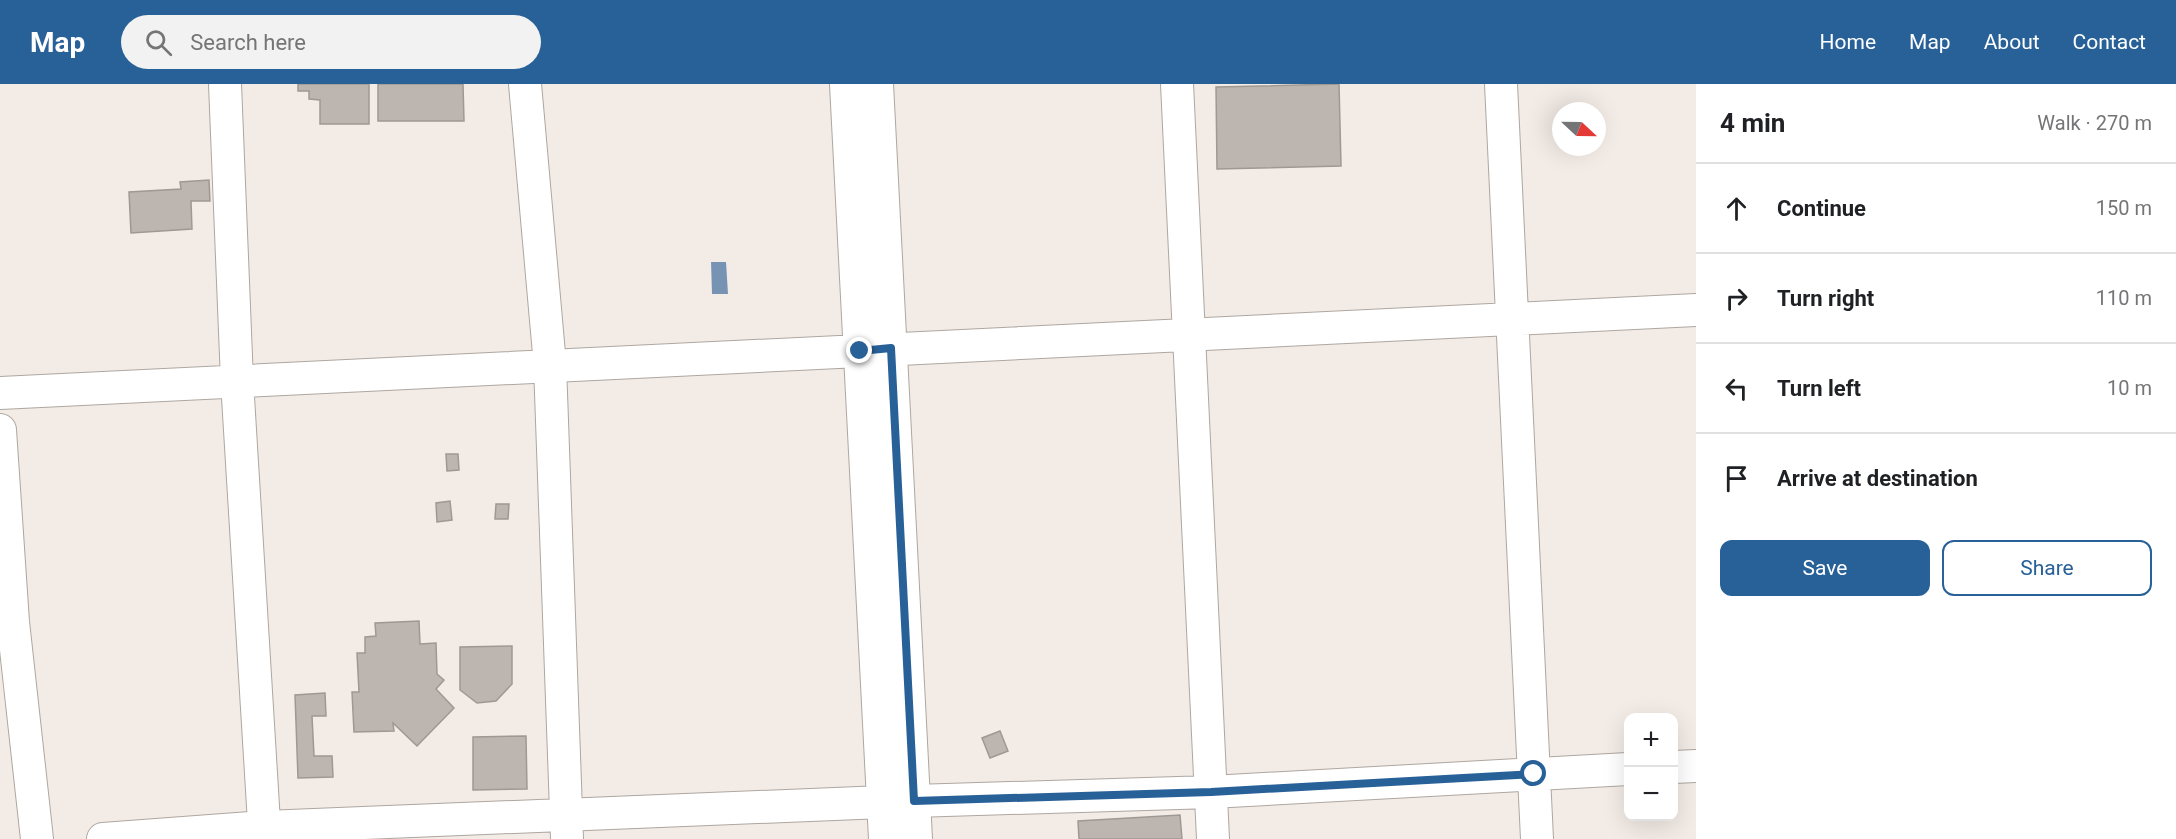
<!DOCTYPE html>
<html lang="en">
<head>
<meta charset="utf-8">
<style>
	body { margin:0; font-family:Roboto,sans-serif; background:#f2f2f2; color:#202124 }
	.controls { position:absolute; right:18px; bottom:18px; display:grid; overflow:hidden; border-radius:12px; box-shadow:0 6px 24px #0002 }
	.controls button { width:54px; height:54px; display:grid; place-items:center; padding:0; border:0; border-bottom:2px solid #e0e0e0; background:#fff; color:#202124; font:30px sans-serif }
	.compass { position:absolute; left:1552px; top:18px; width:54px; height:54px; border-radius:50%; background:#fff; box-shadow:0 6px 24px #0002; rotate:112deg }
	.stop { position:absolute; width:18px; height:18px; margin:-14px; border:4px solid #286098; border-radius:50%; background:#fff }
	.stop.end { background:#286098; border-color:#fff; box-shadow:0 2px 6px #0008 }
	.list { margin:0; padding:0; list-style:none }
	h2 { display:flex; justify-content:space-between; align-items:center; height:78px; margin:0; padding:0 24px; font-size:26px }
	h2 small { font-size:20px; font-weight:400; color:#757577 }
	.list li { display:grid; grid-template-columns:39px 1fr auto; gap:18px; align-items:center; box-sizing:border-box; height:90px; padding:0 24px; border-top:2px solid #e0e0e0 }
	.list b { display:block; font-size:22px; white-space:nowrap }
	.list em { font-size:20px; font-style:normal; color:#757577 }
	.actions { display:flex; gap:12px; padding:18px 24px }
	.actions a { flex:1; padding:14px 0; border:2px solid #286098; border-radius:12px; text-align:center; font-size:21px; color:#286098 }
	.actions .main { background:#286098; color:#fff }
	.icon { flex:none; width:33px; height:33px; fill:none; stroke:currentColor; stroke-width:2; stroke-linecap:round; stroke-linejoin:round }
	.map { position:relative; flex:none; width:1696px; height:755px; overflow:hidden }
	header { display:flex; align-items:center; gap:36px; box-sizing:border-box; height:84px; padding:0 30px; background:#286098; color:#fff }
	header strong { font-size:28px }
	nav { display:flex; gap:33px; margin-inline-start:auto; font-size:21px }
	.search { width:420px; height:54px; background:#f2f2f2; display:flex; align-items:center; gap:15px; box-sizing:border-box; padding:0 21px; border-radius:33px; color:#757577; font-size:22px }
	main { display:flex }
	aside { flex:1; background:#fff }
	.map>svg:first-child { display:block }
	.water { fill:#7793b3 }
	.building { fill:#bdb5af; stroke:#a09893; stroke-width:1.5 }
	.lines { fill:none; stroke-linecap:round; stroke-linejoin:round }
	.street-casing { stroke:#aea7a1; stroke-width:34 }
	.street { stroke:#fff; stroke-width:32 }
	.route { stroke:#286098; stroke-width:8 }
</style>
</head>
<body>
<header>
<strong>Map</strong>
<div class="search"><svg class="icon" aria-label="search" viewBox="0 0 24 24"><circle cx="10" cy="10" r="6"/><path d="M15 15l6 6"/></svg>Search here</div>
<nav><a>Home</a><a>Map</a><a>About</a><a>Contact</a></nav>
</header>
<main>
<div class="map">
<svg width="1696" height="755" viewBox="0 0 1696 755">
	<rect width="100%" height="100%" fill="#f3ebe5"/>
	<!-- water -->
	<path class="water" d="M711,178H726L728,210H712Z"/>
	<!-- building -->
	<path class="building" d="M298,0H369V40H320V16L309,15V7H298Z
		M378,0H463L464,37H378Z
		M1339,0L1341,82L1217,85L1216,3Z
		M209,96L210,117H191L192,145L131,149L129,108L181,105L180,98Z
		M446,370H458L459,386L447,387Z
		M450,417L452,436L437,438L436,419Z
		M496,420H509L508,435H495Z
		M419,537L420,560L436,559L437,590L444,596L436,605L454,624L417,662L393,639L394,647L354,648L352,608H359L357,569H365V553L376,552L375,539Z
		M512,562V600L496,617L477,619L460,606V563Z
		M325,609L326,632H312L314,672H332L333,693L298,694L295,611Z
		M1000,647L1008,667L990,674L982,654Z
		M526,652L527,705L473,706V653Z
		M1180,731L1182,755H1079L1078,737Z"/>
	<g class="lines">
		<defs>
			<path id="street" d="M225,0L237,297L265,755
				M525,0L550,281L567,755
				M846,0L885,755
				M877,0L916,755
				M1177,0L1213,755
				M1501,0L1537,755
				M0,309L1696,226
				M0,346L13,538L37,755
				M1674,683L1696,682
				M914,717L1211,708L1628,685
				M103,755L265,743L883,718"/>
		</defs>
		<!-- street casing -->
		<use href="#street" class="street-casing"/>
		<!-- street -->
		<use href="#street" class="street"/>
	</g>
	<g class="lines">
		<!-- route -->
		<path class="route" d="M860,267L891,264L914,717L1211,708L1534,690"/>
	</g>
</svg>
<div class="controls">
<button>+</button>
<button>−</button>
</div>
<svg class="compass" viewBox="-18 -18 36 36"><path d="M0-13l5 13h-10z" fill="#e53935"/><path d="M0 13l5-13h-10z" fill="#757577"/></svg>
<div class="stop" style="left:1534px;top:690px"></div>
<div class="stop end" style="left:860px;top:267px"></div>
</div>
<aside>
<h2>4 min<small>Walk · 270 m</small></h2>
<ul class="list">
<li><svg class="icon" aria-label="ahead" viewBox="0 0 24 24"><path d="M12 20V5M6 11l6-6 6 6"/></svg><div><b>Continue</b></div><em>150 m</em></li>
<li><svg class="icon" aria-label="right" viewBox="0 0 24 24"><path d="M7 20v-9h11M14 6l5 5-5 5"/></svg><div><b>Turn right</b></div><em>110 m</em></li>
<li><svg class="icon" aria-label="left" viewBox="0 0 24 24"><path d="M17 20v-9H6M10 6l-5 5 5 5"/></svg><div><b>Turn left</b></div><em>10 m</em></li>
<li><svg class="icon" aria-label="arrive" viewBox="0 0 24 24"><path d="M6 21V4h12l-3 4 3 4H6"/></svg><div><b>Arrive at destination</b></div></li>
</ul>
<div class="actions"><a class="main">Save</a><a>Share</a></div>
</aside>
</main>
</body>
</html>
